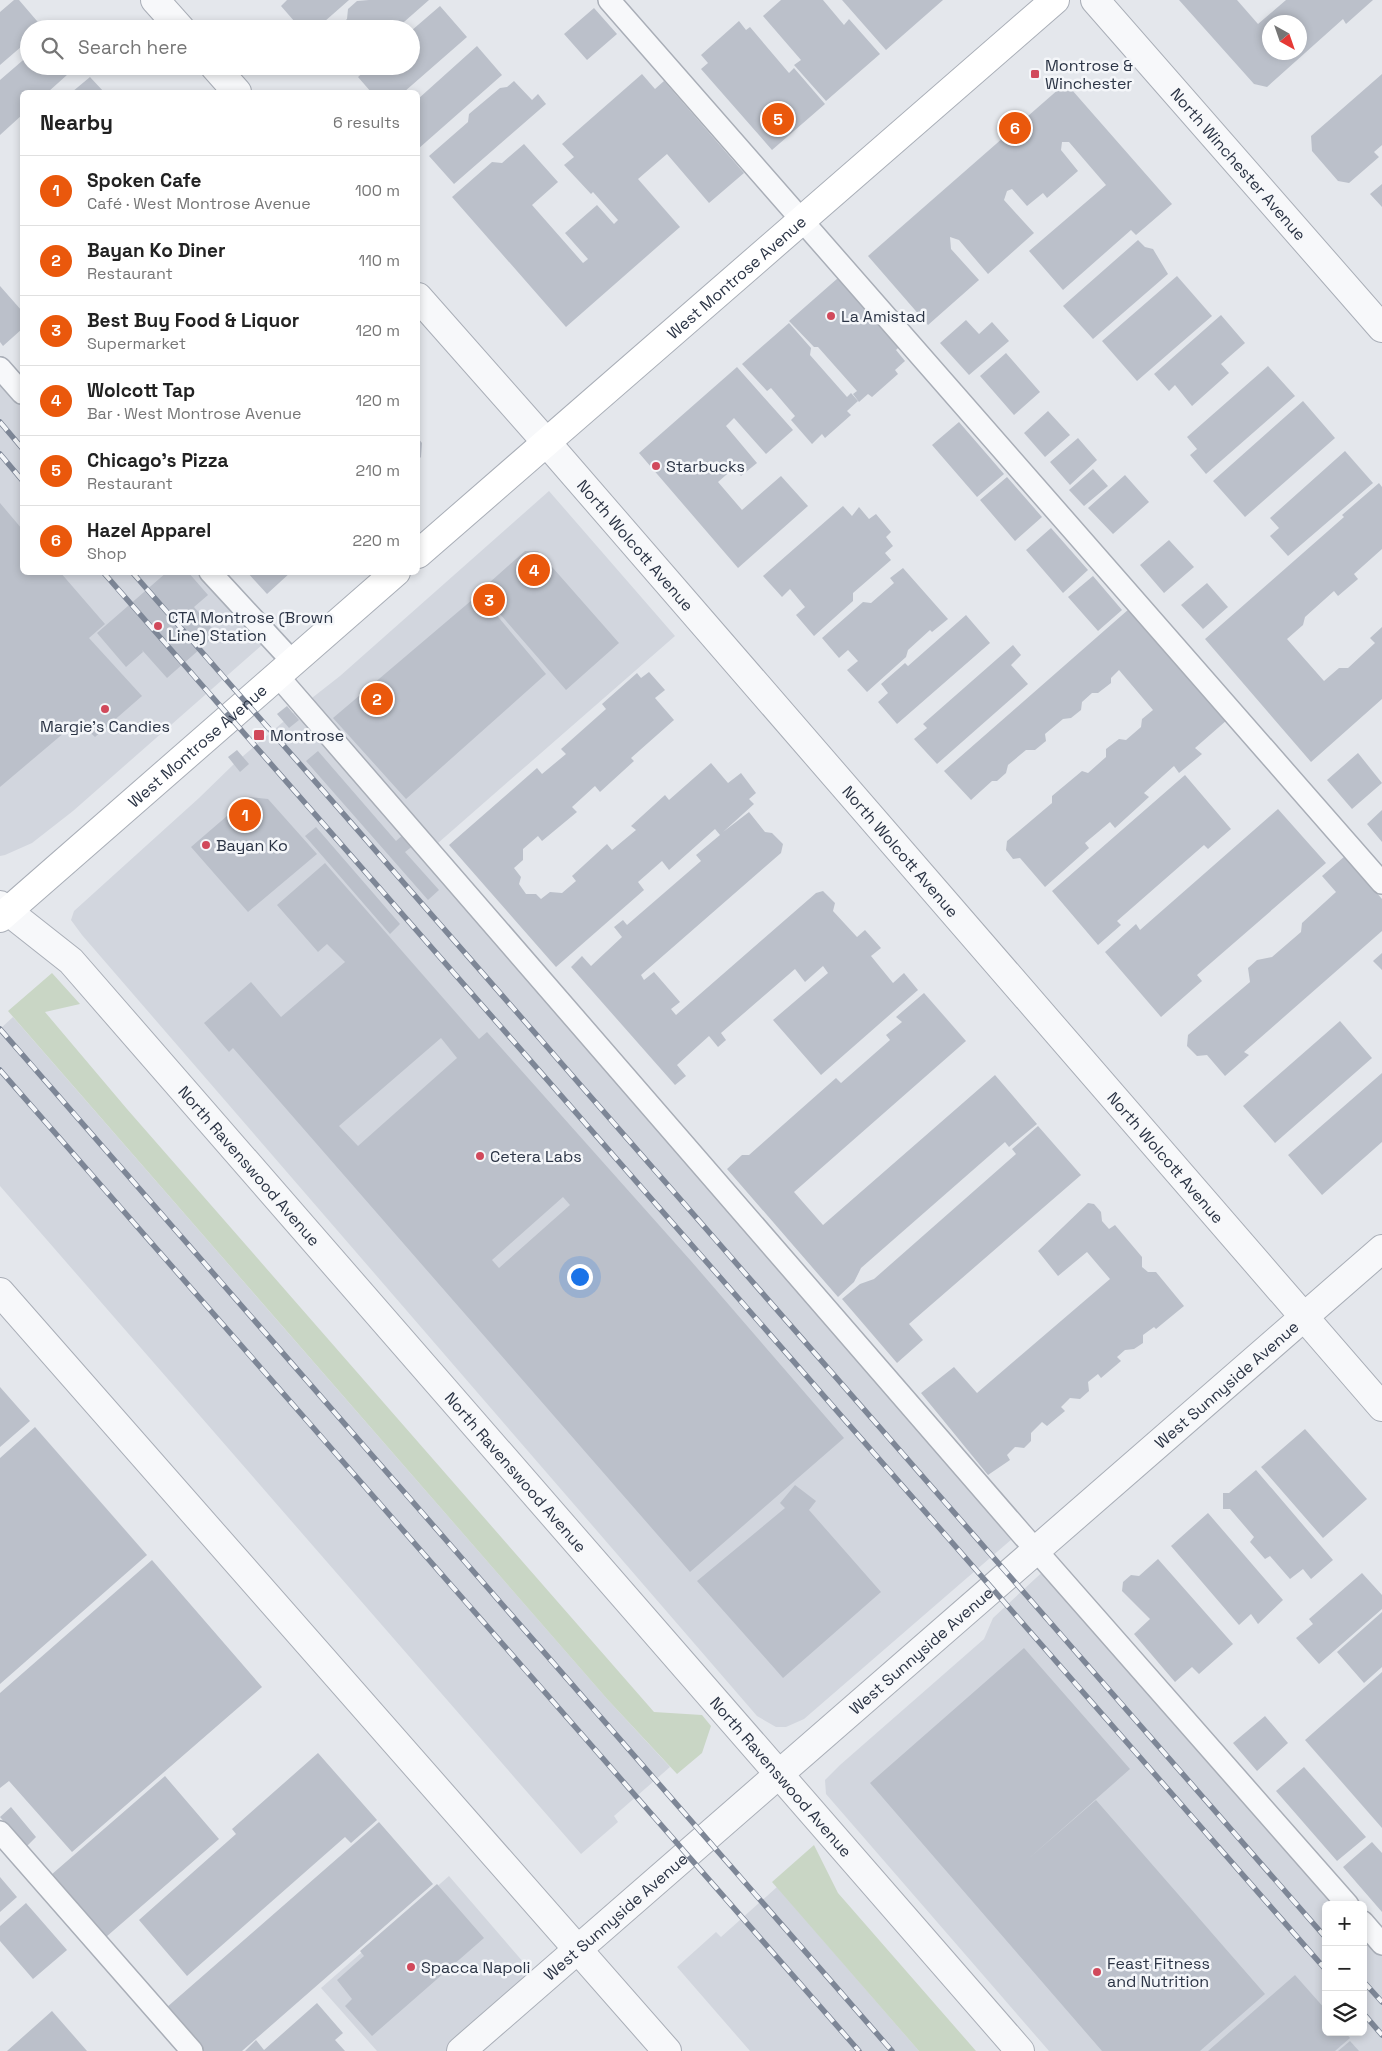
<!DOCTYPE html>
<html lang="en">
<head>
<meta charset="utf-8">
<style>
	body { margin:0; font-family:"Space Grotesk",sans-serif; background:#f2f2f2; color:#222 }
	.controls { position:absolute; right:15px; bottom:15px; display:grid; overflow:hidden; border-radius:8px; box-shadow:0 2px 8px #0003 }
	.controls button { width:45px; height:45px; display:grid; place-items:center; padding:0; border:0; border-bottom:1px solid #e0e0e0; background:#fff; color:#222; font:25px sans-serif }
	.compass { position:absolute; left:1262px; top:15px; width:45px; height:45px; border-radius:50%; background:#fff; box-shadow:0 2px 8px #0003; rotate:140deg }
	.you { position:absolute; left:579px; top:1276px; width:18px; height:18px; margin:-12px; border:4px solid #fff; border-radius:50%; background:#1a73e8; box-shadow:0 0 0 8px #1a73e833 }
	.badge { display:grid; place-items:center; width:32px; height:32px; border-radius:50%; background:#ea580c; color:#fff; font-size:16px; font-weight:700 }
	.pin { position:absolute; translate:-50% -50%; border:2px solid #fff; box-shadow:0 1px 5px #0006 }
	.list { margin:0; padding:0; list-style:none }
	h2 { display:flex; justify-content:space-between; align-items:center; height:65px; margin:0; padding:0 20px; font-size:21px }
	h2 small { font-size:16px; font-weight:400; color:#767676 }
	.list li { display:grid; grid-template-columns:32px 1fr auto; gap:15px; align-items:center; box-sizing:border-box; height:70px; padding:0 20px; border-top:1px solid #e0e0e0 }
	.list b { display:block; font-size:19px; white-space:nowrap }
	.list p { margin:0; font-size:16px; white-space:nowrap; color:#767676 }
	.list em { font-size:16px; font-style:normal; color:#767676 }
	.icon { flex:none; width:28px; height:28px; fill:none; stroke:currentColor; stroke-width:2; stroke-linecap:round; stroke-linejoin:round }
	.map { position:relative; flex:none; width:1382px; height:2051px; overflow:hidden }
	.search { position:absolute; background:#fff; box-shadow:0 2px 8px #0003; left:20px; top:20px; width:400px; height:55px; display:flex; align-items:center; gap:12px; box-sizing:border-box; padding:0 18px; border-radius:28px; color:#767676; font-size:19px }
	.panel { position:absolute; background:#fff; box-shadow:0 2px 8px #0003; left:20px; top:90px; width:400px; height:485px; border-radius:8px }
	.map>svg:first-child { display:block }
	.built { fill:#d2d6de }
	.green { fill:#c9d6c5 }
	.building { fill:#bbc0ca; fill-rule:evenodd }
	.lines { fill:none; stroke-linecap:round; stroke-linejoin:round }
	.lane-casing { stroke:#a9aeb7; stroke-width:24 }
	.street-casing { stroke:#a9aeb7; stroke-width:30 }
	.secondary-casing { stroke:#a9aeb7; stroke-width:30 }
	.lane { stroke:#f7f8fa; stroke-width:21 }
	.street { stroke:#f7f8fa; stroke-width:28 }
	.secondary { stroke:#fff; stroke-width:28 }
	.rail-casing { stroke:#7d8696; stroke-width:5.5 }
	.rail { stroke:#f4f6f9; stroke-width:4; stroke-dasharray:11; stroke-linecap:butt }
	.poi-dot { fill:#d1495b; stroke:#f4f6f9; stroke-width:2 }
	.labels { text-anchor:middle; stroke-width:5; stroke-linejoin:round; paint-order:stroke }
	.poi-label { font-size:16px; fill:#2b3445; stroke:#f4f6f9; text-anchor:start }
	.street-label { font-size:16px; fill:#2b3445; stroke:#f4f6f9 }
</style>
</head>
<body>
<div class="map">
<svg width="1382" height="2051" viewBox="0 0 1382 2051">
	<rect width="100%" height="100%" fill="#e4e7ec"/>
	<!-- built -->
	<path class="built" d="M0,368L22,393V572L210,573L271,637L73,811L32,843L5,855L0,856Z
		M549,491L675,636L430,850L1020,1532L804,1719L786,1727H776L757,1716L82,935L71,920L74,911L199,798L235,763L303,705L340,676Z
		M13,1017L608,1700L670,1767L614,1816L618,1822L581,1854L0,1186V1029Z
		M1050,1565L1348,1905H1326V2032H1363V1922L1382,1943V2051H1049L826,1794L825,1780L840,1765L984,1639L993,1618Z
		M449,1876L537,1978L451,2051H377L321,1988Z
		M777,1887L919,2051H750L677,1967L716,1932L721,1937Z"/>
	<!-- green -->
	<path class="green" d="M52,973L80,1004L45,1012L127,1109L654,1712L702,1715L711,1726L702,1753L677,1774L608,1700L8,1011Z
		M814,1845L838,1893L976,2051H919L772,1882Z"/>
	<!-- building -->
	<path class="building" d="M14,0H19L43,28L29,29V40L0,65V12Z
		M287,0H349L316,29H301L281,6Z
		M369,0H429L396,29H336L347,19L348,9L357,1Z
		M781,0H823L844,25L849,19L880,54L826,101L794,65L801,60L763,16Z
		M842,0H943L886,50Z
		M1179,0H1237L1258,24L1286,0H1373L1346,24L1343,19L1267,87L1254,84ZM1270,22H1300V52H1270Z
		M440,6L467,37L404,92H371L358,77L371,66H411V31Z
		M594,8L617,34L587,60L564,34Z
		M739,21L746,30L750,27L789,73L794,68L825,104L772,150L701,69L708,63L701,55Z
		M477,46L502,75L418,149V99Z
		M29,55V66H77L48,92H22V115L0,135V80Z
		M642,74L655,89L664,81L744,173L709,203L667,154L638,179L680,227L566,327L452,197L492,162L502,163L524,144L558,182L532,205L583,263L588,259L565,233L597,205L614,224L618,220L593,192L591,194L564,165L574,157L562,144Z
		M1382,74V145L1374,152L1379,157L1349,183L1338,181L1312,151L1311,136Z
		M90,77L104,92H72Z
		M514,81L532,100L538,94L546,104L454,184L429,156L468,122L469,114L500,88L507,87Z
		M1060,88L1072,90L1172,204L1136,235L1131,230L1063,290L1029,251L1106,185L1069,142H1062L1061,150L1078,171L1047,198L1043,193L1027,206L1012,189L1007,191L1004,200L1034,233L988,274L959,240L950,237L951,249L979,280L928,325L868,256Z
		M1382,184V207L1370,194Z
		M1138,240L1145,247L1153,249L1168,274L1093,339L1063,306Z
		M1177,276L1212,316L1137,381L1102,341Z
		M838,278L899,347L896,350L905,361L895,370L898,374L872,397L868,394L859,402L853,394L857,391L818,347H814L789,321Z
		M0,286L22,311V329L3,346L0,342Z
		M1221,315L1245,343L1221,364L1229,373L1192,406L1175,385L1169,391L1154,374Z
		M966,320L979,334L992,322L1009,341L969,375L940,343Z
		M789,323L811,348L810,355L847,397L851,393L858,401L847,411L851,415L825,438L822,434L812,444L791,420L795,416L771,388L767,391L742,364Z
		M1006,353L1040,392L1014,415L980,376Z
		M1268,366L1295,396L1206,474L1190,455L1197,449L1187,437Z
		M737,367L793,430L766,454L734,418L726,426L757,463L741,476L734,468L718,482L742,510L781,476L808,506L738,568L639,453Z
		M1303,401L1335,438L1245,517L1213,481Z
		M1048,411L1070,435L1045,457L1024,433Z
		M959,422L1004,474L977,497L932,445Z
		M418,438L422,443L421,457L418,460Z
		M1078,438L1097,460L1070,485L1050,462Z
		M1345,451L1373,483L1288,556L1270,536L1279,528L1270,518Z
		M1093,469L1108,486L1084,506L1069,490Z
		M1125,475L1149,502L1113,534L1088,508Z
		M1007,477L1042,517L1015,541L980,500Z
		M1379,483L1382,487V549L1354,574L1358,579L1338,596L1334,591L1305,617L1303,625L1287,639L1324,681L1339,668H1348L1375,643L1370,638L1382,627V699L1311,762L1205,639L1344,517L1342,515Z
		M0,503L22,529V572H60L105,624L89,638L142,696L95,737L78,721L0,787Z
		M843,506L852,516L859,507L869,519L876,514L891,532L886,537L893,546L885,553L891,560L853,593V601L814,636L796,615L805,607L790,589L782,597L763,576Z
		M1051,528L1088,570L1063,593L1026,550Z
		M1169,540L1194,567L1164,593L1140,565Z
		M525,551H538L619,643L566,690L480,591Z
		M903,568L948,619L932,632L930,630L908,650L906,657L867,692L847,670L858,661L848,650L839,658L822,638L863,602L871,603L894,583L890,578Z
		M167,572H188L208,595L194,607L217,634L167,678L142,650L143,652L126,667L97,633Z
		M247,572H291L267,594Z
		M1093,576L1122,610L1098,631L1068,597Z
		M1207,583L1228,607L1203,629L1181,605Z
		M479,594L546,674L406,799L333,718Z
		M1129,609L1227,720L1195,748L1202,754L1179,773L1174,766L1144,793L1149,797L1115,828L1110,822L1085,843L1089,848L1045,887L1020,858L1013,859L1006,850L1007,841L1052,803V796L1082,771L1088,773L1106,757V749L1119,739L1126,740L1141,727L1142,719L1153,710L1119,670L1111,678V683L1098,693H1092L1082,702L1081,710L1071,718L1063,719L1045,734L1046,741L1035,750H1026L1008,765L1006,773L997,781H992L971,800L944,771Z
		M966,615L990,643L897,724L878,702L888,693L881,684L905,663L908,666Z
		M1013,645L1021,655L1011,665L1028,684L937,764L914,739L927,728L923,724Z
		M649,672L665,690L655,698L674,720L631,758L634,761L600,792L595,786L572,807L577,812L542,841L538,836L523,849V860L514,868L521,877L519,884L526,894H536L541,899L550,892L562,893L576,881L572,876L607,844L612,850L636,830L631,826L665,795L669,800L711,763L728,783L741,773L756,793L749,799L754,804L723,832L749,812L765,832L772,833L783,844L781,853L641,975L644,980L654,972L680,1002L671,1009L676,1015L816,893L823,891L835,903L833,911L857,937L865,930L881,948L871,956L893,983L904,973L918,990L821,1075L773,1020L828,973L823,966L805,982L795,969L721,1033L726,1040L718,1047L709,1036L677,1065L686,1076L675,1085L571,967L582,956L591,966L622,937L614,927L623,920L627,925L701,861L696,855L720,835L715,829L669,870L662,861L638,882L644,890L556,967L449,845L537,768L542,774L566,754L561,749L606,709L602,704L637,673L641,678Z
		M287,706L299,720L289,728L277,714Z
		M237,750L249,764L240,772L228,757Z
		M318,751L396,841L404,834L414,845L405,852L439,890L428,900L306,761Z
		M1358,753L1382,783L1352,809L1327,780Z
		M1185,775L1231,829L1208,849L1204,845L1117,921L1121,925L1098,945L1052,891Z
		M249,797L268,799L317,854L248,912L191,847Z
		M1278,809L1326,863L1197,975L1202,981L1161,1017L1105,952L1136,924L1140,930Z
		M1382,810V842L1367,824Z
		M316,827L400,924L390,934L305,836Z
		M1345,856L1382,899V931L1244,1052L1249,1055L1225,1076L1207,1055L1197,1056L1187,1046L1188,1035L1250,982L1248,968L1257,960L1272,957L1301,932L1302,923L1336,892L1322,876Z
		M325,863L479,1039L487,1032L691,1261L844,1438L690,1572L233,1048L229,1052L204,1023L251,982L281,1017L345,962L327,944L318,952L277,905ZM441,1038L457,1058L358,1146L339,1126ZM563,1197L570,1205L499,1268L492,1260Z
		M1382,953V970L1373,961Z
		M924,993L966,1041L794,1192L823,1225L995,1075L1037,1124L1009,1147L1005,1142L861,1268L854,1282L838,1297L727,1169L742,1155H749L836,1078L841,1083L890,1040L886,1035L902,1022L896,1017Z
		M1340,1021L1372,1058L1275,1143L1243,1106Z
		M1382,1073V1142L1322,1195L1288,1155Z
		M1038,1126L1081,1175L909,1324L923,1340L897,1363L842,1299L860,1284L874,1279L1016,1154L1012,1149Z
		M1088,1203L1094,1204L1101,1212L1102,1221L1109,1229L1115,1225L1142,1257V1267L1148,1272H1156L1184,1306L1156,1329L1154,1327L1143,1335V1343L1134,1349L1125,1350L1117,1357L1121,1361L1101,1378L1098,1374L1088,1382L1089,1391L1080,1399L1070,1398L1061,1407L1065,1411L1047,1426L1042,1422L1031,1433V1441L1024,1448L1015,1447L1007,1455L1010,1460L988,1475L921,1393L954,1367L977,1393L1110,1279L1087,1252L1058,1276L1038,1251Z
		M0,1387L30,1421L0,1447Z
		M35,1427L147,1555L0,1684V1458Z
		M1305,1429L1367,1499L1323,1538L1261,1467Z
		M1256,1470L1333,1560L1311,1579L1303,1569L1290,1579L1270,1556L1265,1559L1250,1542L1254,1537L1230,1509H1223V1493H1229Z
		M795,1485L816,1501L809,1510L881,1592L783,1678L697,1581L785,1508L780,1503Z
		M1208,1513L1283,1600L1258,1624L1251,1614L1239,1625L1171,1546Z
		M1158,1559L1233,1644L1199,1674L1192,1667L1175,1682L1134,1634L1150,1619L1122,1591L1123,1582L1131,1575L1139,1576Z
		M152,1560L262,1687L72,1852L9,1781L0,1788V1693Z
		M1362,1573L1382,1595V1609L1319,1664L1296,1638L1313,1624L1309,1619Z
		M1382,1612V1667L1364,1683L1337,1652Z
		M1024,1648L1130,1769L1027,1860L1096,1800L1265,1994L1200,2051H1102L870,1783Z
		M1382,1672V1828L1305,1740Z
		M1265,1716L1288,1743L1257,1771L1233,1743Z
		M318,1753L377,1820L351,1843L345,1837L187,1976L139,1920L236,1834L232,1829Z
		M1304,1767L1366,1837L1337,1861L1276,1791Z
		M165,1776L219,1839L106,1937L51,1875Z
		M11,1807L36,1837L26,1847L0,1817Z
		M379,1822L433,1884L242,2051H203L166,2008Z
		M1372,1842L1382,1853V1912L1343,1867Z
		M0,1877L17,1897L0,1912Z
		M437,1884L484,1938L372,2036L345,2006L352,1999L337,1980L364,1956L360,1951Z
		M26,1903L67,1950L33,1979L0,1941V1926Z
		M1295,1975L1326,2010V2032H1345L1350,2038L1335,2051H1208Z
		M317,2003L343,2033L335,2040L345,2051H245L256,2040L264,2050Z
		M52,2011L87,2051H7Z
		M1350,2041L1359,2051H1338Z"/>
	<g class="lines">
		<defs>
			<path id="lane" d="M609,0L1382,883
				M0,368L22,393
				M210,572L293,662
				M277,675L1020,1532L1348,1905
				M0,1832L192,2051
				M1363,1922L1382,1944"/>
			<g id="street">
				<path d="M155,0L181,29"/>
				<path id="s1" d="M1095,0L1382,328"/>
				<path d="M214,66L237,92"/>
				<path id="s2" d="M418,297L547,443L1382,1407"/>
				<path id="s3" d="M0,905L71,961L1020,2051"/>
				<path d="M0,1292L667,2051"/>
				<path id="s4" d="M461,2051L1382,1249"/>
			</g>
			<g id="secondary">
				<path id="s5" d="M418,554L1055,0"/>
				<path id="s6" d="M0,918L396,572"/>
			</g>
		</defs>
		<!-- lane casing -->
		<use href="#lane" class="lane-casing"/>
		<!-- street casing -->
		<use href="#street" class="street-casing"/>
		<!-- secondary casing -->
		<use href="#secondary" class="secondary-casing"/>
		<!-- lane -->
		<use href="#lane" class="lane"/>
		<!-- street -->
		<use href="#street" class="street"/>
		<!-- secondary -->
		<use href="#secondary" class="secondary"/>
		<defs>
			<path id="rail" d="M0,422L22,448
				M0,454L22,480
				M103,572L1326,1970
				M132,572L1326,1938
				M0,1029L892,2051
				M0,1070L859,2051
				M1363,1981L1382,2002
				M1363,2013L1382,2035"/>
		</defs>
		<!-- rail casing -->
		<use href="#rail" class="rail-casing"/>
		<!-- rail -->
		<use href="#rail" class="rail"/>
	</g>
	<!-- markers -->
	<g class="poi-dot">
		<rect x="1030" y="69" width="10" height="10" rx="2.5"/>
		<circle cx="831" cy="316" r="5"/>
		<circle cx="656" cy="466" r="5"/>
		<circle cx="158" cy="626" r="5"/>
		<circle cx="105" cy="709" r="5"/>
		<rect x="253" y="729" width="12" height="12" rx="2.5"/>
		<circle cx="206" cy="845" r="5"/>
		<circle cx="480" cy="1156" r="5"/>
		<circle cx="411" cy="1967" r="5"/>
		<circle cx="1097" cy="1972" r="5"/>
	</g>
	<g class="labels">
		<!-- poi labels -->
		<g class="poi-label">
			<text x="1045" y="71">Montrose &amp;<tspan x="1045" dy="18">Winchester</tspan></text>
			<text x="841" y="322">La Amistad</text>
			<text x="666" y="472">Starbucks</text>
			<text x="168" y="623">CTA Montrose (Brown<tspan x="168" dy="18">Line) Station</tspan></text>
			<text x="105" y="732" text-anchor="middle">Margie’s Candies</text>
			<text x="270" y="741">Montrose</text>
			<text x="216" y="851">Bayan Ko</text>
			<text x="490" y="1162">Cetera Labs</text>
			<text x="1107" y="1969">Feast Fitness<tspan x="1107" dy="18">and Nutrition</tspan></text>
			<text x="421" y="1973">Spacca Napoli</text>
		</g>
		<!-- street labels -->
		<g class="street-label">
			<text dy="6" stroke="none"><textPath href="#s1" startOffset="218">North Winchester Avenue</textPath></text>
			<text dy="6" stroke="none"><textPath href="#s5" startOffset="422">West Montrose Avenue</textPath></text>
			<text dy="6" stroke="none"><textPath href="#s2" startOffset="330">North Wolcott Avenue</textPath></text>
			<text dy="6" stroke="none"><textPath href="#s6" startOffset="262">West Montrose Avenue</textPath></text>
			<text dy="6" stroke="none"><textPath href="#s2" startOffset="735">North Wolcott Avenue</textPath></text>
			<text dy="6" stroke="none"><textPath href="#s2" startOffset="1140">North Wolcott Avenue</textPath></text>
			<text dy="6" stroke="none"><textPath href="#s3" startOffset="362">North Ravenswood Avenue</textPath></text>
			<text dy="6" stroke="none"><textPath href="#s4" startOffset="1015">West Sunnyside Avenue</textPath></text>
			<text dy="6" stroke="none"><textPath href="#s3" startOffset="768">North Ravenswood Avenue</textPath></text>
			<text dy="6" stroke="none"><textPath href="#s4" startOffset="610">West Sunnyside Avenue</textPath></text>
			<text dy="6" stroke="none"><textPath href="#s3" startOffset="1172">North Ravenswood Avenue</textPath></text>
			<text dy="6" stroke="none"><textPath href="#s4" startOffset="205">West Sunnyside Avenue</textPath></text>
		</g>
	</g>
</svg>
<div class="controls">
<button>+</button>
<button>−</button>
<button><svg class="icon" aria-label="layers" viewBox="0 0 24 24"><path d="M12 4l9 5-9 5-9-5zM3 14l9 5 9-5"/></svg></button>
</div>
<svg class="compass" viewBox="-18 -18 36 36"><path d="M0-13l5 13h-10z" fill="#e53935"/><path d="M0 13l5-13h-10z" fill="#767676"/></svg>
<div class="you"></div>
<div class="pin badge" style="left:245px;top:815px">1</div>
<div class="pin badge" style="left:377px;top:699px">2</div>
<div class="pin badge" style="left:489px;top:600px">3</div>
<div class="pin badge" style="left:534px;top:570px">4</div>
<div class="pin badge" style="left:778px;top:119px">5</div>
<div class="pin badge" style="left:1015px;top:128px">6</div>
<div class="search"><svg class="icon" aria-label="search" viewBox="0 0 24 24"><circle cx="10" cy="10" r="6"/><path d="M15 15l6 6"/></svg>Search here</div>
<section class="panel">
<h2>Nearby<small>6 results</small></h2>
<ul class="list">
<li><span class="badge">1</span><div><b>Spoken Cafe</b><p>Café · West Montrose Avenue</p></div><em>100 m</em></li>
<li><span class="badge">2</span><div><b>Bayan Ko Diner</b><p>Restaurant</p></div><em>110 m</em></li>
<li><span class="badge">3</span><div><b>Best Buy Food &amp; Liquor</b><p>Supermarket</p></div><em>120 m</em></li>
<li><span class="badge">4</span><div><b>Wolcott Tap</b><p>Bar · West Montrose Avenue</p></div><em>120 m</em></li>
<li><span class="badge">5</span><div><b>Chicago's Pizza</b><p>Restaurant</p></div><em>210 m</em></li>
<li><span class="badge">6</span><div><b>Hazel Apparel</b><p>Shop</p></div><em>220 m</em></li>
</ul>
</section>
</div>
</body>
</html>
